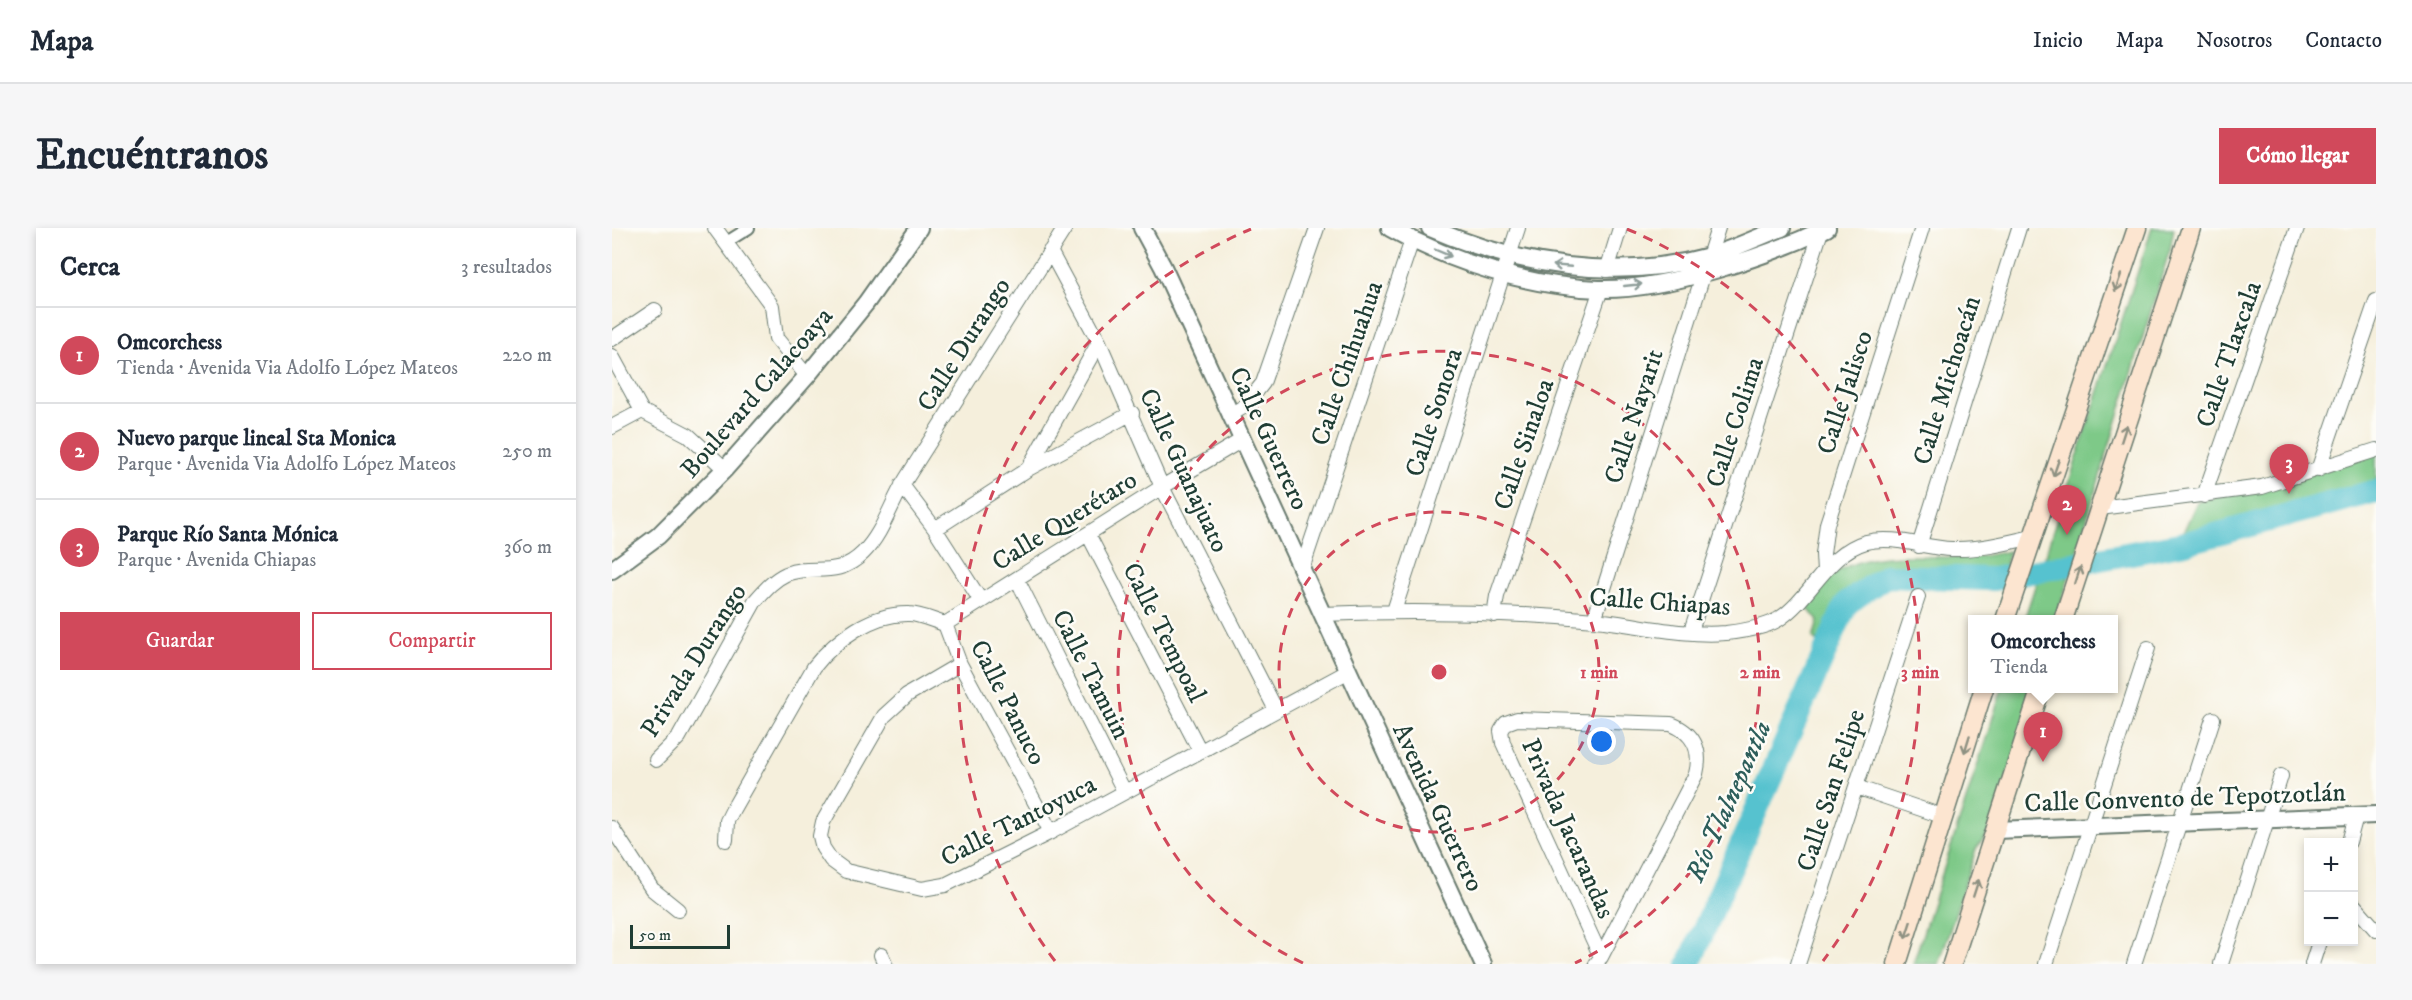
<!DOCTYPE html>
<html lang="es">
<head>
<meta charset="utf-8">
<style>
	body { margin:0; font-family:"IM FELL DW Pica",serif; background:#f6f6f7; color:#1f2937 }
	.controls { position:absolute; right:18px; bottom:18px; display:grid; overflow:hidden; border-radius:0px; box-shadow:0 3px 9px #0003 }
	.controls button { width:54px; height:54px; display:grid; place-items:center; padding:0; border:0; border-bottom:2px solid #e0e1e3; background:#fff; color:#1f2937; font:30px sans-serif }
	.scale { position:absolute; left:18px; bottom:15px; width:100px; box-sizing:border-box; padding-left:6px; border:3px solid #1f3d34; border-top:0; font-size:16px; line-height:21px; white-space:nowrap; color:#1f3d34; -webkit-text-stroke:4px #fdfcf7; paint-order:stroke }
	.you { position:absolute; left:990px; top:514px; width:21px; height:21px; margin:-15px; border:4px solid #fff; border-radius:50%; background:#1a73e8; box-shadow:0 0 0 9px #1a73e833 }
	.badge { display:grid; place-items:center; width:39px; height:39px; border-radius:50%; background:#d1495b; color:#fff; font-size:20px; font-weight:700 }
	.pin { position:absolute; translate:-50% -50px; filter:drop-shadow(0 2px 3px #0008) }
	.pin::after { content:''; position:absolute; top:32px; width:21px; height:18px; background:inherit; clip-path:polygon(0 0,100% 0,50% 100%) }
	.popup { position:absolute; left:1356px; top:387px; width:150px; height:78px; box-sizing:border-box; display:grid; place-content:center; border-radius:0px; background:#fff; filter:drop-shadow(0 2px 4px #0005); font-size:20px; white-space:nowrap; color:#747a83 }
	.popup b { font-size:22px; color:#1f2937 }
	.popup::after { content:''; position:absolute; left:50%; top:100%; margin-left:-12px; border:12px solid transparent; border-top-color:#fff }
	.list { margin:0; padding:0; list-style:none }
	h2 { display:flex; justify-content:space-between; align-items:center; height:78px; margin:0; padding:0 24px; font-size:26px }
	h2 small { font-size:20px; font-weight:400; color:#747a83 }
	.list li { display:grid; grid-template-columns:39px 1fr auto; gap:18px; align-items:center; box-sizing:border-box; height:96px; padding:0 24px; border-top:2px solid #e0e1e3 }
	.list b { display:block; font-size:22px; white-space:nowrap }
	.list p { margin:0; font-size:20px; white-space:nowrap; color:#747a83 }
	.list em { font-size:20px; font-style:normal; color:#747a83 }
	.actions { display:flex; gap:12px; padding:18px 24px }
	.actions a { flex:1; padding:14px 0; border:2px solid #d1495b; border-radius:0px; text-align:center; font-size:21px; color:#d1495b }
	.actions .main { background:#d1495b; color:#fff }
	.map { position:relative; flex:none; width:1764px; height:736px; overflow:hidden; border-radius:0px }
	header { display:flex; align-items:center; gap:36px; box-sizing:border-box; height:84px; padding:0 30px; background:#fff; border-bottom:2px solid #e0e1e3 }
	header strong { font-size:28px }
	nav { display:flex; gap:33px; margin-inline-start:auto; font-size:21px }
	.intro { display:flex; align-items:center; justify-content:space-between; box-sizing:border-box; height:144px; padding:0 36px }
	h1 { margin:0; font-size:42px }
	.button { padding:15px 27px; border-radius:0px; background:#d1495b; color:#fff; font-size:21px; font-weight:700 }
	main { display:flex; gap:36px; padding:0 36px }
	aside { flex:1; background:#fff; border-radius:0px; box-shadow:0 3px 9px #0003 }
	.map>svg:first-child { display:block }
	.green { fill:#7ec988; stroke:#4e835e; stroke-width:1.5 }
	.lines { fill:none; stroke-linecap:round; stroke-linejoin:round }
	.river { stroke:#56c2cf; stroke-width:24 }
	.pedestrian-casing { stroke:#6a7b6f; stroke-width:14 }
	.minor-casing { stroke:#6a7b6f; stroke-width:16 }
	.tertiary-casing { stroke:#6a7b6f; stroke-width:20 }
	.secondary-casing { stroke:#6a7b6f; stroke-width:21 }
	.pedestrian { stroke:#fff; stroke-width:10 }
	.minor { stroke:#fff; stroke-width:14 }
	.tertiary { stroke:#fff; stroke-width:16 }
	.secondary { stroke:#fce5d0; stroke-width:18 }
	.oneway { stroke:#8f9e9a }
	.oneway2 { stroke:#8e9182 }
	.ring { fill:none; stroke:#d1495b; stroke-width:3; stroke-dasharray:10 8 }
	.labels { text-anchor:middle; stroke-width:5; stroke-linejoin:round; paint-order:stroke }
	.street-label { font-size:26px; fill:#1f3d34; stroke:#fdfcf7 }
	.water-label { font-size:27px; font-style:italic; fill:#2d5e5b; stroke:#fdfcf7 }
	.centre { fill:#d1495b; stroke:#fdfcf7; stroke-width:3 }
	.ring-label { font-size:18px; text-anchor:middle; font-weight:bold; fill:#d1495b; stroke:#fdfcf7; stroke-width:5; stroke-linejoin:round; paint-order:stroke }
</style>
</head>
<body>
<header>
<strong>Mapa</strong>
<nav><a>Inicio</a><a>Mapa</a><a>Nosotros</a><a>Contacto</a></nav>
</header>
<div class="intro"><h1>Encuéntranos</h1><a class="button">Cómo llegar</a></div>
<main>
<aside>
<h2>Cerca<small>3 resultados</small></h2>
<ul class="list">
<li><span class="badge">1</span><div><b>Omcorchess</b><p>Tienda · Avenida Via Adolfo López Mateos</p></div><em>220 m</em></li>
<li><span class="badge">2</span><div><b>Nuevo parque lineal Sta Monica</b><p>Parque · Avenida Via Adolfo López Mateos</p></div><em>250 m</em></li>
<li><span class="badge">3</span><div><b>Parque Río Santa Mónica</b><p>Parque · Avenida Chiapas</p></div><em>360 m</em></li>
</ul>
<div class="actions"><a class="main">Guardar</a><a>Compartir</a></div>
</aside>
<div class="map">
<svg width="1764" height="736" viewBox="0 0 1764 736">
	<rect width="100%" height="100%" fill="#fdfcf7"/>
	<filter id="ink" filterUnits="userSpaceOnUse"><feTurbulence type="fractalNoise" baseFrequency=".0167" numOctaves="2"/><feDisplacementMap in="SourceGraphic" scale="12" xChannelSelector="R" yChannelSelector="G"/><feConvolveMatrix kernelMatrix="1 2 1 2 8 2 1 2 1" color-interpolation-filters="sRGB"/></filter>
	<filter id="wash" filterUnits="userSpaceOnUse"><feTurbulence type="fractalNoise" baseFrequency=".008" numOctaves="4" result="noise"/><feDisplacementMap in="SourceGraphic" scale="24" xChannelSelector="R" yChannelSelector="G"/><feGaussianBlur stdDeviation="1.35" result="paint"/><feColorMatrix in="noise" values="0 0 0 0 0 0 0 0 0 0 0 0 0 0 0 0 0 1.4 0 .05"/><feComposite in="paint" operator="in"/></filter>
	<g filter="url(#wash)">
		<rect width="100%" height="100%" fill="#f5efdc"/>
		<!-- green -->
		<path class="green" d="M1540,0H1562L1558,21L1444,391L1412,392Z
			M1764,226V257L1570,307L1585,274Z
			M1397,323L1392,341L1383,343L1267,342L1234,366L1206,414L1201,410L1206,393L1193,377C1228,317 1293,328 1351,330C1366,330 1382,326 1397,323Z
			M1390,461H1423L1379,601L1364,621L1327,736H1301Z"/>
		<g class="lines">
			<!-- river -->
			<path class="river" d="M1077,736L1234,376L1274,348L1381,351L1573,315L1764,263"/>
		</g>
	</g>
	<g filter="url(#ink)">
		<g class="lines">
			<defs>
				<path id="pedestrian" d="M113,15L137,0"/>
				<path id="minor" d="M103,0L160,78L164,110L195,148
					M438,23L487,114L550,259L664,482
					M995,42L1008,0
					M0,111L43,82
					M0,128L30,183L76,207L113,241
					M618,187L633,178L651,155L705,0
					M0,199L30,183
					M416,241L487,114
					M1706,242L1764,73
					M290,257L323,301L369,373
					M1592,268L1685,0
					M1488,280L1650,259L1764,222
					M323,301L416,241L520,185
					M476,306L588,523
					M1307,318L1407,0
					M690,341L800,12
					M1212,344L1211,326L1215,296L1310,0
					M405,351L512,563
					M782,383L906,0
					M710,386C801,382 893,384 983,392C1025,396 1072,409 1114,405C1131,403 1153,400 1167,391C1199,370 1215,325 1254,314C1282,307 1312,320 1340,321C1367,322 1394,315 1420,309
					M882,387L885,368L989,61
					M982,392L1106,0
					M333,396L550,259L630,212
					M333,396L348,436L439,604
					M1079,403L1210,0
					M348,436L295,467L272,488L211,594L208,608L211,620L219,632L234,643L310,661L333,657L439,604L737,443
					M44,532L67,509L143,373C152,363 161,352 174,346C200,335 224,352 251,325C271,305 279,275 294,251C347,167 400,84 453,0
					M1244,559L1333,589
					M0,600L40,661L66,682
					M114,612L115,593L121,581L202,439C224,411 260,385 297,386C308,386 322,393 333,396
					M1737,614L1744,588
					M1742,677L1764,702
					M269,727L273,736
					M984,736L989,729L1084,546C1090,522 1082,505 1059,496L905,491L894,495L889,503L891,515L989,729
					M1186,736L1306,369
					M1434,736L1536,420
					M1522,736L1601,491
					M1609,736L1669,548
					M1700,736L1707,714"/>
				<path id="tertiary" d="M530,0L551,39L871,736
					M778,0C841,35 915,58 987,61C1053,63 1156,28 1215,0
					M818,0C906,38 1003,54 1098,28C1122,21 1146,9 1170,0
					M0,342L46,308L113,241L195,148L254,75L307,0
					M1383,602L1764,587"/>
				<path id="secondary" d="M1393,392L1525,0
					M1451,392L1579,0
					M1285,736L1372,460
					M1340,736L1429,460"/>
			</defs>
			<!-- pedestrian casing -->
			<use href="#pedestrian" class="pedestrian-casing"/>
			<!-- minor casing -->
			<use href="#minor" class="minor-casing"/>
			<!-- tertiary casing -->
			<use href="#tertiary" class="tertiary-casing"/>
			<!-- secondary casing -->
			<use href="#secondary" class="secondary-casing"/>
			<!-- pedestrian -->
			<use href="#pedestrian" class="pedestrian"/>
			<!-- minor -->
			<use href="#minor" class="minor"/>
			<!-- tertiary -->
			<use href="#tertiary" class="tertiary"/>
			<!-- secondary -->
			<use href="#secondary" class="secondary"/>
		</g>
		<!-- one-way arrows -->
		<defs><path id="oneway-shaft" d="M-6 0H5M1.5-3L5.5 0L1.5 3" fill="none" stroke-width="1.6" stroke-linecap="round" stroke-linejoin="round" transform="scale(1.5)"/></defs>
		<g class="oneway">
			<use href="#oneway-shaft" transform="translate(831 25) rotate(23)"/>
			<use href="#oneway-shaft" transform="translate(950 38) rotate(-175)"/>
			<use href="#oneway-shaft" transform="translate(1021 57) rotate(-6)"/>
		</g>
		<g class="oneway2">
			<use href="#oneway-shaft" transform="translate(1506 55) rotate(109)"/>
			<use href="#oneway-shaft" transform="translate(1512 205) rotate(-72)"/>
			<use href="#oneway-shaft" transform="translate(1444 240) rotate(109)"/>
			<use href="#oneway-shaft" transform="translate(1466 347) rotate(-72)"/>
			<use href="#oneway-shaft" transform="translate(1355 516) rotate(107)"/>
			<use href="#oneway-shaft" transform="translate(1364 660) rotate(-72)"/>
			<use href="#oneway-shaft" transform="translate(1296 702) rotate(108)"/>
		</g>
	</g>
	<!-- distance rings -->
	<g class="ring">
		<circle cx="827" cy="444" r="160"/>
		<path d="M691 735A321 321 0 1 1 963 735"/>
		<path d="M443 733A481 481 0 0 1 639 1M1015 1A481 481 0 0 1 1211 733"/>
	</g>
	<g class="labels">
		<!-- street labels -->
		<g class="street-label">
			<text transform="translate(351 116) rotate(-58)" y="9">Calle Durango</text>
			<text transform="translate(1616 126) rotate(-71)" y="9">Calle Tlaxcala</text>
			<text transform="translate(734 135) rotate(-71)" y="9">Calle Chihuahua</text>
			<text transform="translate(1334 152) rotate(-73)" y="9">Calle Michoacán</text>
			<text transform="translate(144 164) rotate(-49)" y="9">Boulevard Calacoaya</text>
			<text transform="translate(1232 164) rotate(-72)" y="9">Calle Jalisco</text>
			<text transform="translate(821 184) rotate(-72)" y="9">Calle Sonora</text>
			<text transform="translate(1021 188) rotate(-72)" y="9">Calle Nayarit</text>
			<text transform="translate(1122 194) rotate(-72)" y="9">Calle Colima</text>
			<text transform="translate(658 210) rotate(65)" y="9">Calle Guerrero</text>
			<text transform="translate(911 216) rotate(-71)" y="9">Calle Sinaloa</text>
			<text transform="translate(573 242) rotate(65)" y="9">Calle Guanajuato</text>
			<text transform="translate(452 292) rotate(-32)" y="9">Calle Querétaro</text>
			<text transform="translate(1048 373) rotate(4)" y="9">Calle Chiapas</text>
			<text transform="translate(553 404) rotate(63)" y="9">Calle Tempoal</text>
			<text transform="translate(81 432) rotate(-58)" y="9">Privada Durango</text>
			<text transform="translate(480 446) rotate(63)" y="9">Calle Tamuin</text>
			<text transform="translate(397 474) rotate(63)" y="9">Calle Panuco</text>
			<text transform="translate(1218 562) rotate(-72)" y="9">Calle San Felipe</text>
			<text transform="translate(1573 569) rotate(-2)" y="9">Calle Convento de Tepotzotlán</text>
			<text transform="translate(827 579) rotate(65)" y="9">Avenida Guerrero</text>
			<text transform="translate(406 592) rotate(-27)" y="9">Calle Tantoyuca</text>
			<text transform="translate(957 600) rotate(66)" y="9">Privada Jacarandas</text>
		</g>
		<!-- water labels -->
		<g class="water-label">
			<text transform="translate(1116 573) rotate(-66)" y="9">Río Tlalnepantla</text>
		</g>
	</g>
	<circle cx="827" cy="444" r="9" class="centre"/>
	<g class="ring-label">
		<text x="987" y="450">1 min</text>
		<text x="1148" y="450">2 min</text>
		<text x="1308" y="450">3 min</text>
	</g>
</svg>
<div class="controls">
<button>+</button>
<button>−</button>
</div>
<div class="scale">50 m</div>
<div class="you"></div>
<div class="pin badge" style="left:1431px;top:534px">1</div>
<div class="popup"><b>Omcorchess</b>Tienda</div>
<div class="pin badge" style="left:1455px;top:307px">2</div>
<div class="pin badge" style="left:1677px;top:266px">3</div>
</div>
</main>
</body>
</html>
